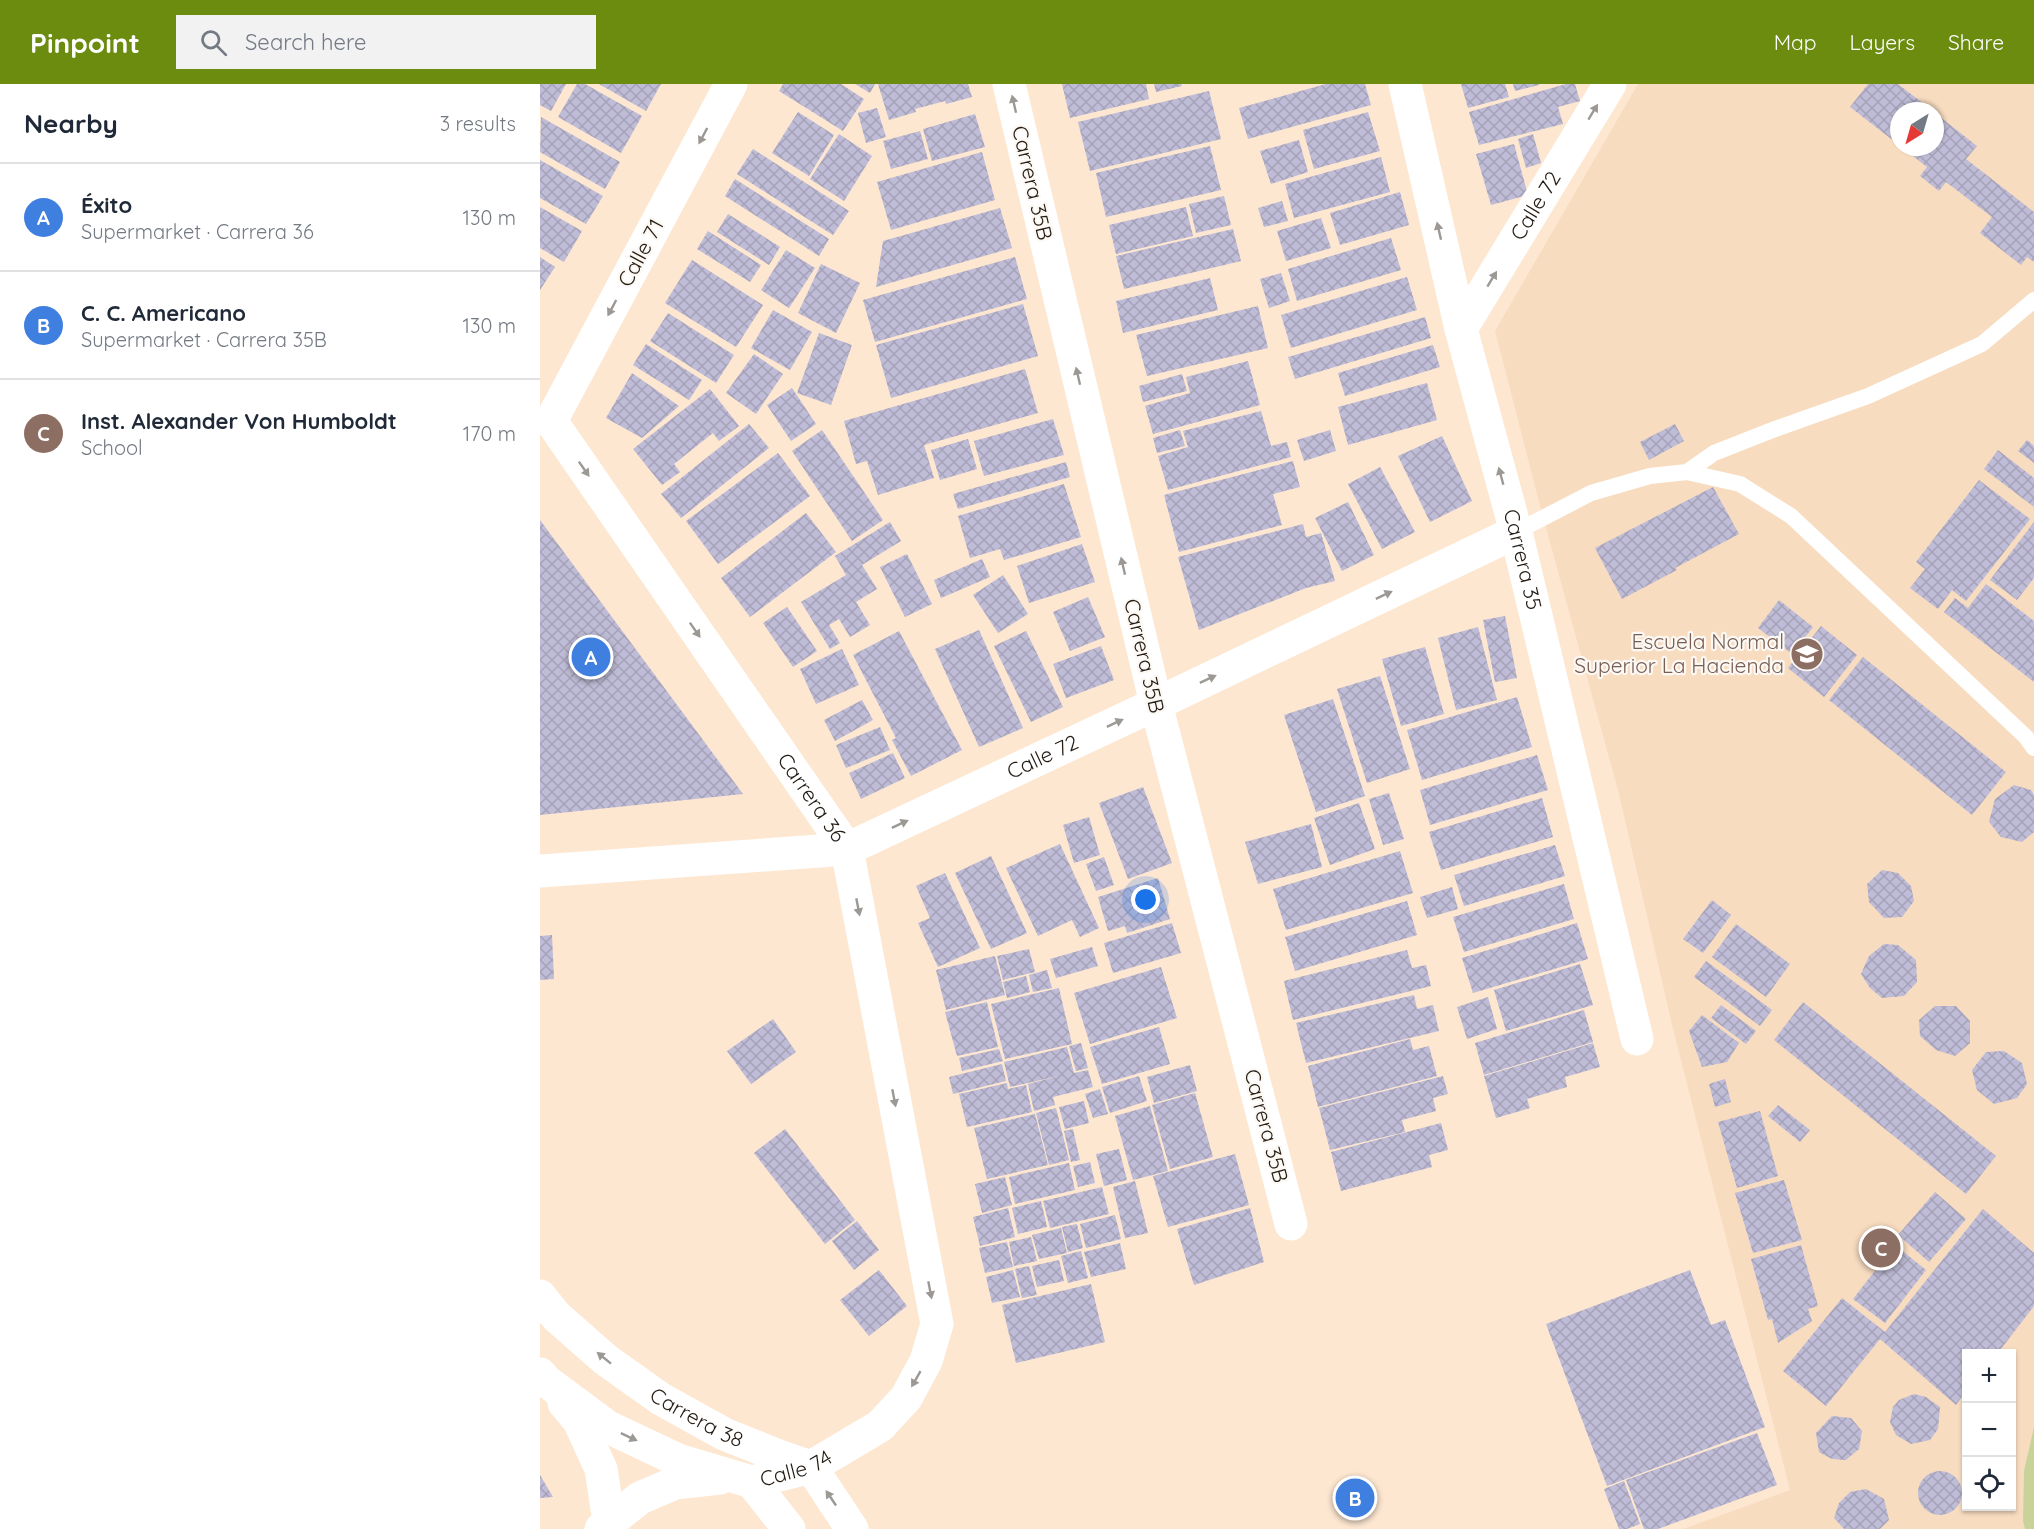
<!DOCTYPE html>
<html lang="en">
<head>
<meta charset="utf-8">
<style>
	body { margin:0; font-family:Quicksand,sans-serif; background:#f2f2f3; color:#1f2937 }
	.controls { position:absolute; right:18px; bottom:18px; display:grid; overflow:hidden; border-radius:0px; box-shadow:0 2px 4px #0004 }
	.controls button { width:54px; height:54px; display:grid; place-items:center; padding:0; border:0; border-bottom:2px solid #e0e1e3; background:#fff; color:#1f2937; font:30px sans-serif }
	.compass { position:absolute; left:1350px; top:18px; width:54px; height:54px; border-radius:50%; background:#fff; box-shadow:0 2px 4px #0004; rotate:217deg }
	.you { position:absolute; left:606px; top:816px; width:21px; height:21px; margin:-15px; border:4px solid #fff; border-radius:50%; background:#1a73e8; box-shadow:0 0 0 9px #1a73e833 }
	.badge { display:grid; place-items:center; width:39px; height:39px; border-radius:50%; background:#6b8c0e; color:#fff; font-size:20px; font-weight:700 }
	.pin { position:absolute; translate:-50% -50%; border:3px solid #fff; box-shadow:0 2px 6px #0006 }
	.list { margin:0; padding:0; list-style:none }
	h2 { display:flex; justify-content:space-between; align-items:center; height:78px; margin:0; padding:0 24px; font-size:26px }
	h2 small { font-size:20px; font-weight:400; color:#747a83 }
	.list li { display:grid; grid-template-columns:39px 1fr auto; gap:18px; align-items:center; box-sizing:border-box; height:108px; padding:0 24px; border-top:2px solid #e0e1e3 }
	.list b { display:block; font-size:22px; white-space:nowrap }
	.list p { margin:0; font-size:20px; white-space:nowrap; color:#747a83 }
	.list em { font-size:20px; font-style:normal; color:#747a83 }
	.icon { flex:none; width:33px; height:33px; fill:none; stroke:currentColor; stroke-width:2; stroke-linecap:round; stroke-linejoin:round }
	.map { position:relative; flex:none; width:1494px; height:1445px; overflow:hidden }
	header { display:flex; align-items:center; gap:36px; box-sizing:border-box; height:84px; padding:0 30px; background:#6b8c0e; color:#fff }
	header strong { font-size:28px }
	nav { display:flex; gap:33px; margin-inline-start:auto; font-size:21px }
	.search { width:420px; height:54px; background:#f2f2f3; display:flex; align-items:center; gap:15px; box-sizing:border-box; padding:0 21px; border-radius:0px; color:#747a83; font-size:22px }
	main { display:flex }
	aside { flex:1; background:#fff }
	.map>svg:first-child { display:block }
	.built { fill:#f8dcc0; fill-rule:evenodd }
	.green { fill:#c9d399 }
	.building { fill:url(#building-cross-hatch) }
	.lines { fill:none; stroke-linecap:round; stroke-linejoin:round }
	.lane { stroke:#fff; stroke-width:16 }
	.street { stroke:#fff; stroke-width:33 }
	.secondary { stroke:#fff; stroke-width:33 }
	.oneway { fill:#9c9995 }
	.labels { text-anchor:middle; stroke-width:4.5; stroke-linejoin:round; paint-order:stroke }
	.street-label { font-size:21px; fill:#241c14; stroke:#fcf8f3 }
	.education-label { font-size:21px; fill:#785e54; stroke:#fcf8f3; text-anchor:end }
</style>
</head>
<body>
<header>
<strong>Pinpoint</strong>
<div class="search"><svg class="icon" aria-label="search" viewBox="0 0 24 24"><circle cx="10" cy="10" r="6"/><path d="M15 15l6 6"/></svg>Search here</div>
<nav><a>Map</a><a>Layers</a><a>Share</a></nav>
</header>
<main>
<aside>
<h2>Nearby<small>3 results</small></h2>
<ul class="list">
<li><span class="badge" style="background:#3f7fe0">A</span><div><b>Éxito</b><p>Supermarket · Carrera 36</p></div><em>130 m</em></li>
<li><span class="badge" style="background:#3f7fe0">B</span><div><b>C. C. Americano</b><p>Supermarket · Carrera 35B</p></div><em>130 m</em></li>
<li><span class="badge" style="background:#8d6e63">C</span><div><b>Inst. Alexander Von Humboldt</b><p>School</p></div><em>170 m</em></li>
</ul>
</aside>
<div class="map">
<svg width="1494" height="1445" viewBox="0 0 1494 1445">
	<defs>
		<pattern id="building-cross-hatch" width="8" height="8" patternUnits="userSpaceOnUse" patternTransform="scale(1.5)"><rect width="8" height="8" fill="#bfbcd7"/><path d="M0 0l8 8M0 8l8-8" fill="none" stroke="#a4a1b8"/></pattern>
	</defs>
	<rect width="100%" height="100%" fill="#fde7d1"/>
	<!-- built -->
	<path class="built" d="M1098,0H1494V1445H1143L1250,1406L1132,941L1079,710L1003,433L955,247ZM1359,27H1395V63H1359ZM1426,1270H1472V1422H1426Z"/>
	<!-- green -->
	<path class="green" d="M1494,1343V1445H1485L1483,1437L1484,1387Z"/>
	<!-- building -->
	<path class="building" d="M0,0H26L11,27L0,21Z
		M37,0H45L102,32L81,69L18,33Z
		M59,0H121L106,27Z
		M243,0H301L324,15L303,47L239,7Z
		M315,0H335L330,9Z
		M338,0H428L432,13L406,20L405,17L375,25L376,28L349,36Z
		M522,0H606L609,15L530,34Z
		M614,0H641L642,2L616,8Z
		M786,0H825L831,21L708,55L699,24Z
		M921,0H965L969,13L928,24Z
		M973,0H999V1L975,7Z
		M1026,0H1035L1040,17L1018,23L1023,40L939,61L929,28Z
		M1328,0H1358L1393,27H1359V61L1310,23Z
		M669,7L681,55L550,87L538,38Z
		M337,24L346,53L326,59L318,29Z
		M258,28L294,51L269,92L232,69Z
		M828,28L840,67L774,85L763,46Z
		M1395,29L1437,62L1426,75L1494,128V178L1487,173L1481,181L1440,149L1452,133L1406,98L1399,107L1380,92L1387,83L1361,63H1395Z
		M435,30L445,63L392,77L383,45Z
		M1,33L80,78L65,105L0,68Z
		M380,47L388,75L351,85L343,57Z
		M299,50L332,72L304,117L270,95Z
		M993,50L1001,79L986,84L978,55Z
		M759,56L768,88L731,100L720,67Z
		M974,60L988,111L951,121L936,70Z
		M670,62L681,106L566,133L556,89Z
		M213,65L309,127L293,151L197,90Z
		M442,68L455,116L351,146L337,98Z
		M841,73L850,108L754,134L745,100Z
		M0,76L63,112L46,140L0,114Z
		M195,95L289,155L279,172L185,112Z
		M860,108L869,141L800,161L790,129Z
		M684,112L691,141L656,149L649,120Z
		M742,117L748,137L724,143L718,124Z
		M0,123L42,147L24,178L0,164Z
		M646,123L653,152L576,170L569,141Z
		M460,124L472,164L336,203L343,157Z
		M188,130L240,163L229,181L177,148Z
		M781,134L791,164L746,177L737,147Z
		M693,145L701,177L584,205L576,172Z
		M168,147L221,181L210,198L157,165Z
		M851,154L861,186L757,217L748,185Z
		M246,166L275,184L249,224L221,206Z
		M0,173L15,183L0,206Z
		M475,173L487,215L335,258L323,216Z
		M152,176L223,221L196,263L125,219Z
		M281,180L320,199L296,249L258,229Z
		M741,189L750,217L729,224L720,195Z
		M867,193L877,226L751,264L741,231Z
		M670,194L678,226L583,249L576,217Z
		M483,220L498,272L351,314L336,261Z
		M718,222L728,264L607,292L596,251Z
		M233,226L272,248L250,286L211,264Z
		M128,229L194,271L176,299L110,257Z
		M885,233L891,254L755,295L748,273Z
		M279,249L312,261L291,321L257,309Z
		M106,260L162,296L149,316L93,281Z
		M893,261L900,283L805,312L798,289Z
		M214,270L243,290L216,330L186,309Z
		M708,277L720,321L613,350L605,322L650,309L646,293Z
		M485,285L498,329L384,361L394,394L338,411L327,377L316,380L304,337Z
		M92,289L139,322L102,354L66,334Z
		M642,290L647,307L603,318L599,302Z
		M887,299L897,336L808,361L798,323Z
		M252,304L276,340L251,357L227,321Z
		M170,305L199,342L179,357L173,349L134,380L140,388L122,401L93,365Z
		M721,327L731,362L747,358L751,373L628,406L618,372L648,363L643,347Z
		M513,335L524,371L444,392L434,357Z
		M209,340L229,364L141,434L121,410Z
		M1135,340L1144,357L1109,376L1100,358Z
		M282,346L343,436L312,457L252,367Z
		M640,346L645,362L617,369L613,354Z
		M790,346L796,367L764,377L757,356Z
		M902,352L932,417L890,438L858,372Z
		M428,355L437,385L400,396L391,366Z
		M1487,356L1494,362V379L1478,367Z
		M1458,366L1494,394V423L1444,385Z
		M238,369L270,412L178,480L146,437Z
		M753,377L760,403L733,410L742,441L639,468L624,411Z
		M526,378L530,393L418,425L413,410Z
		M840,383L875,448L842,465L808,400Z
		M1439,396L1490,435L1426,517L1412,506L1398,525L1370,504L1385,485L1376,478Z
		M524,400L541,453L464,476L460,465L430,474L418,432Z
		M1173,403L1199,450L1135,484L1137,486L1082,515L1055,464Z
		M808,418L834,471L802,487L775,434Z
		M266,429L296,468L210,533L181,494Z
		M0,436L203,710L0,731Z
		M350,438L361,457L322,481L337,505L316,518L330,541L310,553L299,535L289,541L300,559L290,565L261,518L306,491L295,472Z
		M1494,438V494L1477,516L1450,496Z
		M763,440L766,453L781,449L795,497L766,504L659,546L638,473Z
		M542,460L555,498L489,519L477,482Z
		M367,470L392,520L365,533L340,483Z
		M442,475L450,493L401,514L394,496Z
		M463,491L488,530L458,549L433,511Z
		M1446,500L1494,537V598L1404,528L1415,514L1428,524Z
		M548,513L565,553L530,567L513,528Z
		M1239,516L1273,543L1252,570L1218,544Z
		M247,523L277,567L253,583L223,539Z
		M965,532L977,594L955,598L943,536Z
		M1281,542L1317,571L1284,613L1248,584Z
		M938,543L957,616L916,626L898,554Z
		M439,546L483,644L439,663L395,565Z
		M359,547L422,666L371,692L352,656L356,654L313,571Z
		M486,547L523,623L491,638L454,562Z
		M561,562L574,596L526,614L513,580Z
		M885,563L904,630L861,642L842,575Z
		M302,565L319,601L276,620L260,585Z
		M1323,573L1466,688L1432,731L1289,616Z
		M840,592L870,685L827,699L797,605Z
		M977,613L992,663L882,696L867,646Z
		M793,615L825,712L776,728L744,631Z
		M322,616L333,636L295,657L284,636Z
		M340,643L350,666L306,684L296,661Z
		M353,669L365,694L321,715L309,689Z
		M997,671L1008,706L890,741L880,706Z
		M1474,701L1491,706L1494,711V748L1482,758L1461,753L1449,738L1455,715Z
		M603,703L632,779L588,795L559,719Z
		M849,709L864,755L843,761L829,715Z
		M1002,714L1013,753L901,786L889,748Z
		M819,719L835,765L790,781L774,734Z
		M549,733L560,771L534,779L523,741Z
		M771,740L782,783L718,800L705,758Z
		M520,760L559,844L540,853L532,836L498,852L466,784Z
		M1015,761L1025,792L924,822L914,791Z
		M860,767L873,809L746,846L733,805Z
		M451,772L487,849L451,865L415,789Z
		M564,773L574,801L556,807L546,780Z
		M1342,786L1358,789L1371,802L1374,817L1362,833L1344,834L1329,818L1327,800Z
		M405,789L440,864L398,883L378,839L390,834L376,802Z
		M618,794L630,835L587,849L585,842L568,847L558,813Z
		M1024,800L1034,835L924,868L913,833Z
		M912,803L918,825L887,834L880,813Z
		M1172,816L1191,831L1163,869L1143,855Z
		M867,817L877,851L755,887L745,853Z
		M632,839L641,869L573,889L564,859Z
		M1037,839L1048,875L933,909L922,874Z
		M1196,840L1250,880L1226,913L1172,873Z
		M12,851L14,895L0,896V852Z
		M1344,860L1358,861L1376,876L1377,898L1364,912L1342,914L1330,904L1321,890L1329,872Z
		M552,863L558,882L516,894L510,875Z
		M489,865L495,888L463,896L457,872Z
		M867,866L872,884L886,881L891,902L753,936L744,897Z
		M455,872L465,911L406,926L396,886Z
		M1166,877L1232,926L1220,942L1154,893Z
		M1040,880L1053,921L966,947L954,906Z
		M621,883L637,934L550,960L534,909Z
		M507,886L512,904L493,908L489,891Z
		M486,892L490,908L467,914L463,898Z
		M519,904L532,960L465,975L451,920Z
		M874,911L877,925L893,921L899,947L766,979L756,939Z
		M948,913L957,945L927,955L917,923Z
		M447,918L458,963L417,972L405,928Z
		M1263,918L1456,1072L1426,1110L1234,956Z
		M1181,921L1216,947L1206,960L1171,934Z
		M1395,922H1416L1430,937V959L1415,972L1396,966L1380,952L1379,936Z
		M1044,926L1053,958L944,991L935,959Z
		M1162,931L1199,959L1187,978L1162,983L1149,947Z
		M233,935L256,968L211,1000L187,967Z
		M619,943L630,980L562,1000L550,963Z
		M870,955L873,966L889,962L897,992L778,1023L768,982Z
		M541,959L548,984L536,987L529,962Z
		M1053,959L1060,983L1025,993L1027,1003L987,1015L990,1024L956,1034L944,992Z
		M527,963L534,989L548,986L553,1003L513,1013L515,1021L494,1027L488,1000L519,992L470,1003L464,978Z
		M459,965L463,977L422,987L419,974Z
		M1464,967L1482,979L1487,1000L1477,1014L1454,1020L1437,1006L1432,986L1446,968Z
		M462,980L466,997L413,1010L409,993Z
		M650,981L657,1007L614,1019L607,993Z
		M599,992L607,1017L570,1029L562,1003Z
		M903,992L908,1010L893,1014L896,1027L862,1036L865,1048L790,1066L779,1024Z
		M1185,995L1191,1018L1175,1023L1169,1000Z
		M467,999L468,1005L486,1001L492,1028L427,1043L419,1010Z
		M560,1005L568,1030L553,1034L545,1010Z
		M655,1009L673,1073L630,1085L612,1021Z
		M544,1017L549,1039L525,1045L519,1023Z
		M1238,1021L1270,1046L1260,1058L1228,1032Z
		M610,1022L628,1087L593,1096L575,1032Z
		M516,1024L529,1076L509,1081L496,1029Z
		M1220,1027L1238,1092L1197,1104L1178,1038Z
		M495,1030L508,1081L447,1095L434,1044Z
		M901,1039L908,1066L889,1071L892,1083L801,1107L791,1068Z
		M245,1045L315,1136L285,1160L214,1069Z
		M533,1045L540,1076L531,1078L524,1047Z
		M579,1065L587,1096L564,1102L556,1070Z
		M695,1070L709,1121L628,1143L613,1092Z
		M550,1078L555,1099L538,1103L533,1082Z
		M529,1079L535,1106L475,1120L469,1093Z
		M465,1093L472,1121L442,1129L435,1100Z
		M1244,1096L1262,1156L1213,1169L1195,1109Z
		M595,1097L608,1149L585,1154L573,1103Z
		M562,1103L569,1130L510,1144L503,1117Z
		M1395,1108L1426,1135L1389,1178L1358,1151Z
		M501,1117L507,1143L478,1150L472,1124Z
		M468,1124L475,1153L440,1162L433,1133Z
		M710,1124L724,1178L654,1201L637,1145Z
		M1443,1125L1494,1169V1222L1457,1270H1426V1307L1416,1321L1340,1255L1286,1322L1243,1287L1302,1214L1345,1248Z
		M575,1131L581,1155L546,1164L540,1140Z
		M317,1137L339,1166L314,1186L292,1157Z
		M537,1140L543,1164L528,1168L522,1143Z
		M521,1144L527,1169L499,1175L492,1151Z
		M491,1153L497,1177L474,1182L469,1158Z
		M467,1158L473,1183L445,1189L439,1164Z
		M580,1159L586,1185L551,1193L544,1168Z
		M1261,1161L1278,1222L1268,1225L1272,1237L1238,1259L1232,1235L1228,1236L1211,1175Z
		M1355,1161L1386,1186L1345,1239L1313,1215Z
		M541,1167L548,1194L528,1199L521,1172Z
		M519,1176L524,1197L497,1203L492,1182Z
		M489,1182L497,1211L482,1214L475,1185Z
		M339,1186L367,1222L329,1252L300,1216Z
		M473,1186L480,1213L452,1219L446,1193Z
		M1150,1186L1171,1241L1185,1236L1225,1343L1067,1402L1006,1240Z
		M551,1200L565,1258L476,1279L462,1221Z
		M1374,1310L1386,1313L1400,1323L1398,1345L1390,1356L1371,1360L1356,1351L1350,1338L1353,1323L1359,1316Z
		M1292,1332L1311,1334L1322,1347L1319,1365L1306,1376L1292,1375L1279,1368L1276,1349Z
		M1217,1349L1237,1401L1118,1445H1104L1086,1396Z
		M1378 1409a22 22 0 1 1 44 0a22 22 0 1 1-44 0Z
		M0,1391L13,1413L0,1414Z
		M1084,1397L1100,1440L1087,1445H1079L1064,1405Z
		M1326,1405L1344,1415L1349,1436L1340,1445H1304L1294,1434L1299,1419L1310,1408Z"/>
	<g class="lines">
		<!-- lane -->
		<path class="lane" d="M1147,388L1174,369L1235,345L1328,312L1442,260L1494,216
			M976,448L1051,409L1110,392L1147,388L1200,400L1251,432L1486,653L1494,664"/>
		<!-- street -->
		<g class="street">
			<path id="s1" d="M865,0L921,245L976,448L1097,955"/>
			<path id="s2" d="M921,245L1070,0"/>
			<path d="M751,1140L616,620L976,448"/>
			<path id="s3" d="M212,1398L271,1383L340,1342L366,1314L386,1277L397,1240L307,765"/>
		</g>
		<!-- secondary -->
		<g class="secondary">
			<path id="s4" d="M191,0L11,337L307,765"/>
			<path id="s5" d="M0,787L307,765L616,620L469,0"/>
			<path id="s6" d="M0,1212L16,1232L66,1276L121,1315L184,1350L239,1372L271,1383L312,1445"/>
			<path d="M0,1290L6,1297L68,1343L138,1376L212,1398L249,1445"/>
			<path d="M24,1319L39,1337L61,1385L69,1438"/>
			<path d="M61,1445L100,1414L135,1399L180,1394"/>
		</g>
	</g>
	<!-- one-way arrows -->
	<defs><path id="oneway-solid" d="M-6-.8H1V-3.2L6.5 0L1 3.2V.8H-6Z" transform="scale(1.5)"/></defs>
	<g class="oneway">
		<use href="#oneway-solid" transform="translate(474 20) rotate(-103)"/>
		<use href="#oneway-solid" transform="translate(1053 28) rotate(-59)"/>
		<use href="#oneway-solid" transform="translate(163 52) rotate(118)"/>
		<use href="#oneway-solid" transform="translate(899 147) rotate(-103)"/>
		<use href="#oneway-solid" transform="translate(952 195) rotate(-59)"/>
		<use href="#oneway-solid" transform="translate(72 224) rotate(118)"/>
		<use href="#oneway-solid" transform="translate(538 292) rotate(-103)"/>
		<use href="#oneway-solid" transform="translate(44 385) rotate(55)"/>
		<use href="#oneway-solid" transform="translate(961 392) rotate(-105)"/>
		<use href="#oneway-solid" transform="translate(583 482) rotate(-103)"/>
		<use href="#oneway-solid" transform="translate(844 511) rotate(-25)"/>
		<use href="#oneway-solid" transform="translate(155 546) rotate(55)"/>
		<use href="#oneway-solid" transform="translate(668 595) rotate(-25)"/>
		<use href="#oneway-solid" transform="translate(575 639) rotate(-25)"/>
		<use href="#oneway-solid" transform="translate(360 740) rotate(-25)"/>
		<use href="#oneway-solid" transform="translate(318 823) rotate(79)"/>
		<use href="#oneway-solid" transform="translate(354 1014) rotate(79)"/>
		<use href="#oneway-solid" transform="translate(390 1206) rotate(79)"/>
		<use href="#oneway-solid" transform="translate(64 1274) rotate(-141)"/>
		<use href="#oneway-solid" transform="translate(376 1295) rotate(120)"/>
		<use href="#oneway-solid" transform="translate(89 1353) rotate(25)"/>
		<use href="#oneway-solid" transform="translate(291 1414) rotate(-124)"/>
	</g>
	<!-- icons -->
	<defs>
		<symbol id="school-disc" viewBox="-11 -11 22 22"><circle r="9.5" fill="#8d6e63" stroke="#fcf8f3"/><path d="M0-5L7-2L0 1L-7-2ZM-4 1L0 2.5L4 1V4Q0 6-4 4Z" fill="#fff"/></symbol>
	</defs>
	<g fill-rule="evenodd">
		<use href="#school-disc" x="1248" y="551" width="38" height="38"/>
	</g>
	<g class="labels">
		<!-- street labels -->
		<g class="street-label">
			<text transform="translate(492 99) rotate(77)" y="7">Carrera 35B</text>
			<text dy="7" stroke="none"><textPath href="#s2" startOffset="144">Calle 72</textPath></text>
			<text transform="translate(101 169) rotate(-62)" y="7">Calle 71</text>
			<text dy="7" stroke="none"><textPath href="#s1" startOffset="490">Carrera 35</textPath></text>
			<text transform="translate(604 572) rotate(77)" y="7">Carrera 35B</text>
			<text dy="7" stroke="none"><textPath href="#s5" startOffset="524">Calle 72</textPath></text>
			<text dy="7" stroke="none"><textPath href="#s4" startOffset="840">Carrera 36</textPath></text>
			<text transform="translate(726 1042) rotate(75)" y="7">Carrera 35B</text>
			<text dy="7" stroke="none"><textPath href="#s6" startOffset="200">Carrera 38</textPath></text>
			<text dy="7" stroke="none"><textPath href="#s3" startOffset="46">Calle 74</textPath></text>
		</g>
		<!-- education labels -->
		<g class="education-label">
			<text x="1244" y="565">Escuela Normal<tspan x="1244" dy="24">Superior La Hacienda</tspan></text>
		</g>
	</g>
</svg>
<div class="controls">
<button>+</button>
<button>−</button>
<button><svg class="icon" aria-label="locate" viewBox="0 0 24 24"><circle cx="12" cy="12" r="6"/><path d="M12 2v4M12 18v4M2 12h4M18 12h4"/></svg></button>
</div>
<svg class="compass" viewBox="-18 -18 36 36"><path d="M0-13l5 13h-10z" fill="#e53935"/><path d="M0 13l5-13h-10z" fill="#747a83"/></svg>
<div class="you"></div>
<div class="pin badge" style="left:51px;top:573px;background:#3f7fe0">A</div>
<div class="pin badge" style="left:815px;top:1414px;background:#3f7fe0">B</div>
<div class="pin badge" style="left:1341px;top:1164px;background:#8d6e63">C</div>
</div>
</main>
</body>
</html>
